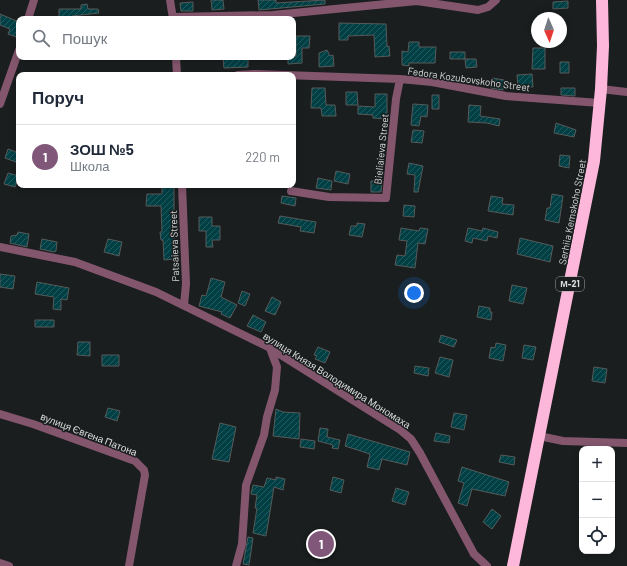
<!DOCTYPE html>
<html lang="uk">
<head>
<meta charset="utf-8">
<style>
	body { margin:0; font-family:Barlow,sans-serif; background:#f2f2f3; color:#1f2937 }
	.controls { position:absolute; right:12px; bottom:12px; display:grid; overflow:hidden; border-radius:8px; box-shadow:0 2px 6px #0003 }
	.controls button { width:36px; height:36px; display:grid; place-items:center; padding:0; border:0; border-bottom:1px solid #e0e1e3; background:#fff; color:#1f2937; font:20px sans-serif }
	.compass { position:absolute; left:531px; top:12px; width:36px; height:36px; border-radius:50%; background:#fff; box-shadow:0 2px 6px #0003; rotate:177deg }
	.you { position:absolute; left:414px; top:293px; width:14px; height:14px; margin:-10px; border:3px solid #fff; border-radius:50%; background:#1a73e8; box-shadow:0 0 0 6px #1a73e833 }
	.badge { display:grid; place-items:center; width:26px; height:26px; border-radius:50%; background:#815779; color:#fff; font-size:13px; font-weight:700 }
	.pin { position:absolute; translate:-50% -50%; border:2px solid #fff; box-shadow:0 1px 4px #0006 }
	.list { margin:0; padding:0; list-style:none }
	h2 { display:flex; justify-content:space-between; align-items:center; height:52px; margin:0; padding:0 16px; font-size:17px }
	h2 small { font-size:13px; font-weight:400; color:#747a83 }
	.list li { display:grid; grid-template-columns:26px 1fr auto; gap:12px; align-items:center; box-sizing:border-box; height:64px; padding:0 16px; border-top:1px solid #e0e1e3 }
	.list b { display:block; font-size:15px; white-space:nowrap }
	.list p { margin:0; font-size:13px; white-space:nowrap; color:#747a83 }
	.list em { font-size:13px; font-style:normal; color:#747a83 }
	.icon { flex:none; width:22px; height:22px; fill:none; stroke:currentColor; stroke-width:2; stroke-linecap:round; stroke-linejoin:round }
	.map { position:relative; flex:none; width:627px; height:566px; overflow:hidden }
	.search { position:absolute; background:#fff; box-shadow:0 2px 6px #0003; left:16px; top:16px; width:280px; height:44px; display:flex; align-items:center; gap:10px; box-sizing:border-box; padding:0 14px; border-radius:8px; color:#747a83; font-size:15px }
	.panel { position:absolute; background:#fff; box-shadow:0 2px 6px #0003; left:16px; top:72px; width:280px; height:116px; border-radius:8px }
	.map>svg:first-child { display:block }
	.building { fill:url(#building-hatch); stroke:#565a5a }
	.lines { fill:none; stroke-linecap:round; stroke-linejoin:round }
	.street { stroke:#84566e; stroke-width:8 }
	.highway { stroke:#fdb7db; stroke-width:12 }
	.labels { text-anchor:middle; stroke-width:3; stroke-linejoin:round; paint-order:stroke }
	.shield { fill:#1a1e1e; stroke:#a1a4a4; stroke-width:1 }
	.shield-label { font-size:9px; font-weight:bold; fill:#dbdddd }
	.street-label { font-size:10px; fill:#dbdddd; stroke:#1a1e1e }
</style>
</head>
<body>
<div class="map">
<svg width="627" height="566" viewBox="0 0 627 566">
	<defs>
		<pattern id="building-hatch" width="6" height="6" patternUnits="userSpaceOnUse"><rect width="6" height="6" fill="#004045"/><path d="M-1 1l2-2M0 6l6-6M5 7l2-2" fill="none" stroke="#255b5f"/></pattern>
	</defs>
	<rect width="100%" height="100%" fill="#1a1e1e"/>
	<!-- building -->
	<path class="building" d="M211,0H223L224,9L212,10Z
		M258,0H276V3L325,0V4L259,10Z
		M568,1V8L553,9V2Z
		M193,2V11H181L180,3Z
		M87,4L88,9H98L99,13L72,16V19H59V9H81V5Z
		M0,14L19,22V38L8,34L10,29L0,25Z
		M339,23L386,24L387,47L389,46L390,56L375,57L374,35L348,36V40H339Z
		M296,36H310L309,48H302V63L288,64V57L296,56Z
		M409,42H419V47H436L435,63H409V66L402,65V51L408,52Z
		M533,48H545V69H532Z
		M327,50L330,56L333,55L334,66L319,67V53Z
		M450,52H465V59H450Z
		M248,58V67L224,68L223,59Z
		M465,59H476L477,67L466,68Z
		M560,62H569V73H560Z
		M532,74L533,87H518L517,75Z
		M492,78L504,80L503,90L491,88Z
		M312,88H325L326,105H335L336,116H322L321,108H311Z
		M561,88H575V96L561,95Z
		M346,92H357L358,105H346Z
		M375,94H387V119L373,118V115L358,114V106L375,107Z
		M432,95H439V109H432Z
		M413,104L428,105L427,117L421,116L419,126L411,125Z
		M469,105L481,106L480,116L500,119L499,126L487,123L468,122Z
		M556,123L576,130L574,137L554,133Z
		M413,130L424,131L422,143L411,142Z
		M8,149L19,153L16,162L5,158Z
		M560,155L570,156L569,168L559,166Z
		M409,163L423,166L418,192H414L415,175L407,174Z
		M336,171L350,174L348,184L334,181Z
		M8,173L19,176L15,187L4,184Z
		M318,178L332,181L331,190L316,188Z
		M371,181H382L381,192H371Z
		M174,186V259L164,260L163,240H161L160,232H162L161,206H146L147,194H162V187Z
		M552,194L563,196L559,223L545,220L547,208H550Z
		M282,196L296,198L295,206L281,203Z
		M491,196L503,198L502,204L514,205L513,215L488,211Z
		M404,205L415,206L414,217L403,216Z
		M280,216L316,222L314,233L300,231L301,227L278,223Z
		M199,217H212V226H220V240H212L213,247H206V231H199Z
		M357,223L365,224L362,237L349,235L351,226H357Z
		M401,228L419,231L420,228L428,229L425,244L418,243L415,268L395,265L397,255L405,256L407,241L399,240Z
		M468,228L482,231L483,228L498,232L497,238L488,236L487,241L473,238L472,243L465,241Z
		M18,232L29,234L27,247L10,243L11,236L17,235Z
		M520,238L553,246L550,262L517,254Z
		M42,239L57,242L56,251L54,252L40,249Z
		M108,239L122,242L119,256L104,252Z
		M0,274L15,276L13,289L0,287Z
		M211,278L225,282L221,297L237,305L230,318L221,314L222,312L199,306L202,295L206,296Z
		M37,282L69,288L67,300L61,299V310L53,309L54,297L35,294Z
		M512,285L527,288L523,304L509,301Z
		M242,291L250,294L245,306L238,303Z
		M272,297L281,302L275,315L265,311Z
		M479,306L490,308V312H492L491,320L477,317Z
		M253,315L266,322L261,332L247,326Z
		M35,320H54V327H35Z
		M441,335L457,340L454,347L439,342Z
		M78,342H90V356L77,355Z
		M496,343L506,345L503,361L489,358L491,347L495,348Z
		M524,345L536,347L533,360L522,358Z
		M318,347L330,352L325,363L315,359L317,356L314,355Z
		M102,355H119V366H102Z
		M440,357L453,360L449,377L435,373Z
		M415,366L429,368L428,376L414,373Z
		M594,367L607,369L605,383L592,381Z
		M108,408L120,411L117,421L105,417Z
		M276,409L283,412L300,413L299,439L273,436Z
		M454,413L467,415L464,430L451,427Z
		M220,423L236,427L229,462L212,459Z
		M320,428L328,429L327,437L340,440L338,449L332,448L333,445L318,441Z
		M436,433L450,436L449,443L434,441Z
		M348,434L410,452L407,465L382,459L379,470L367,467L370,454L345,446Z
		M301,439L315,441L314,449L300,447Z
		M501,455L515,457L514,465L499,462Z
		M462,467L509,482L505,496L472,489L467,506L458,503L464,483L458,481Z
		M276,477L285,479L283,490L274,487L266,536L253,533L257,508H255L257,495L251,494L253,485L264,487L267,478L276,480Z
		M333,477L344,480L341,493L330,490Z
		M396,488L409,492L405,505L392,501Z
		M492,509L501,516L492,529L483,522Z
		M248,537L253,538L249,565L243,564Z"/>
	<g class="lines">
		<!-- street -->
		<path class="street" d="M170,0L173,19
			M173,17L273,15L417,1L478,10L488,7L496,0
			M28,19L34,0
			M176,57L177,75
			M238,75L255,74L400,79L432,82L506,96L600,103
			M601,89L627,92
			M0,104L19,50
			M182,185L186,284L184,305
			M291,191L329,197L386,198L396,99L400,79
			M0,247L75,262L156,292L270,348L399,429L411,439L420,453L474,554L487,566
			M0,414L33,424L135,461L144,470L145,475L129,566
			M539,436L563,441L627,443
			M0,563L9,566
			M236,566L242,544L246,485L264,435L267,417L275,390L277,367L270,348"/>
		<!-- highway -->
		<path class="highway" d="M513,566L594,161L601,89L603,46L602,0"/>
	</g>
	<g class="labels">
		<!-- shield labels -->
		<rect class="shield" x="556" y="277" width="28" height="14" rx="3"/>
		<g class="shield-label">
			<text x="570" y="287">М-21</text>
		</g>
		<!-- street labels -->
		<g class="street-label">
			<text transform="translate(469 79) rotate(8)" y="4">Fedora Kozubovskoho Street</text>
			<text transform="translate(381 149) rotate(-84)" y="4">Bieliaieva Street</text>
			<text transform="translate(572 212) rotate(-79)" y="4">Serhiia Kemskoho Street</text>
			<text transform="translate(174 246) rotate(-92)" y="4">Patsaieva Street</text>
			<text transform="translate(337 380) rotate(32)" y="4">вулиця Князя Володимира Мономаха</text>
			<text transform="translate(89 434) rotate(21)" y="4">вулиця Євгена Патона</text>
		</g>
	</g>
</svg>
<div class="controls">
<button>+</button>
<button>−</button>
<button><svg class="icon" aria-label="locate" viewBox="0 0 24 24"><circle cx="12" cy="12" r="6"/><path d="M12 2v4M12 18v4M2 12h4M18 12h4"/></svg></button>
</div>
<svg class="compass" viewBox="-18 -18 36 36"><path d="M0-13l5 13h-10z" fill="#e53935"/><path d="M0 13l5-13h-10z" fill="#747a83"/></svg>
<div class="you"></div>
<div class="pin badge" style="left:321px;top:544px">1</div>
<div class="search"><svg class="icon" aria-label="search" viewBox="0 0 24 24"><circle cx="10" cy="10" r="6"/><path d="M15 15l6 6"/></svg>Пошук</div>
<section class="panel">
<h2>Поруч<small></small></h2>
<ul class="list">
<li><span class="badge">1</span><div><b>ЗОШ №5</b><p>Школа</p></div><em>220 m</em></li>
</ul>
</section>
</div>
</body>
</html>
